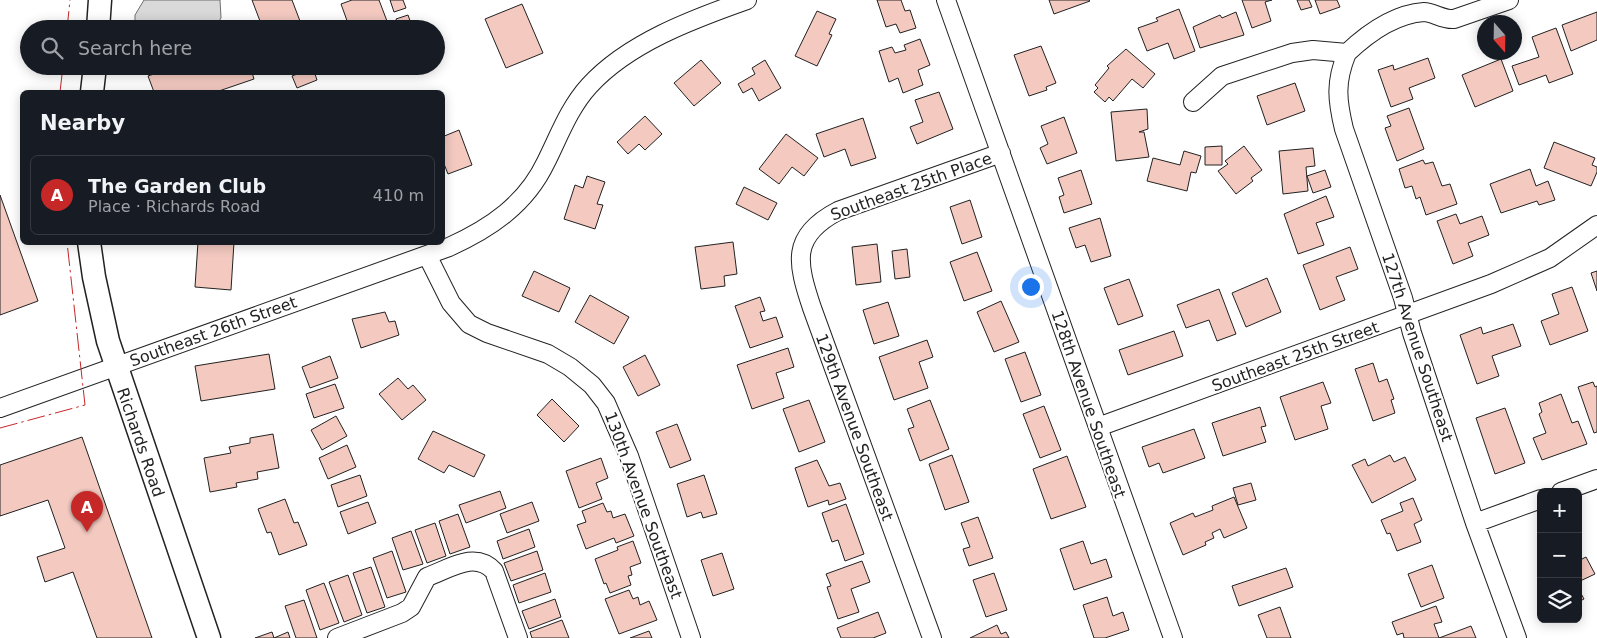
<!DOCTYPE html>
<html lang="en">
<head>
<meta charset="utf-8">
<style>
	body { margin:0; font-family:"DejaVu Sans",sans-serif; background:#20242c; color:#f1f3f6 }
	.controls { position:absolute; right:15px; bottom:15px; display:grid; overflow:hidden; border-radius:8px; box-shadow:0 2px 12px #0003 }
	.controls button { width:45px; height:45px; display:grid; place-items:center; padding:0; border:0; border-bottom:1px solid #363941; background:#171b24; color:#f1f3f6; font:25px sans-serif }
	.compass { position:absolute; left:1477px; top:15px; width:45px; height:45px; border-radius:50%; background:#171b24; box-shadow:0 2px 12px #0003; rotate:160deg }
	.you { position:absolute; left:1030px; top:286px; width:18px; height:18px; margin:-12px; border:4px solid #fff; border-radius:50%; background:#1a73e8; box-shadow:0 0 0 8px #1a73e833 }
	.badge { display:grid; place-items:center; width:32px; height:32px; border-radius:50%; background:#c62828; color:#fff; font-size:16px; font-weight:700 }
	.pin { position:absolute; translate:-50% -41px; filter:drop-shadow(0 1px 2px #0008) }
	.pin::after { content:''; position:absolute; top:26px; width:18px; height:15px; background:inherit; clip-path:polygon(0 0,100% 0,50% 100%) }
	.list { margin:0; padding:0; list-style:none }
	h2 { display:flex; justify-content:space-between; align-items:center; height:65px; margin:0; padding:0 20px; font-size:21px }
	h2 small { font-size:16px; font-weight:400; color:#9ea1a6 }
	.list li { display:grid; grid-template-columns:32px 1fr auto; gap:15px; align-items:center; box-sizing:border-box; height:80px; margin:0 10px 10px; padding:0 10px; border:1px solid #363941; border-radius:8px }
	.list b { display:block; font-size:19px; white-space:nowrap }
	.list p { margin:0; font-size:16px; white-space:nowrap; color:#9ea1a6 }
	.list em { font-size:16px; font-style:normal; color:#9ea1a6 }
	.icon { flex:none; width:28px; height:28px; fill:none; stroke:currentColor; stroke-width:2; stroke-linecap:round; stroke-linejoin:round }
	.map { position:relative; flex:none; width:1597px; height:638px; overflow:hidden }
	.search { position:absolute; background:#171b24; box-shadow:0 2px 12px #0003; left:20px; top:20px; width:425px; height:55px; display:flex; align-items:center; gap:12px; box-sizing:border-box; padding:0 18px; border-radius:28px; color:#9ea1a6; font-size:19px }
	.panel { position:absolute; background:#171b24; box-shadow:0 2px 12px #0003; left:20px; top:90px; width:425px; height:155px; border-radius:8px }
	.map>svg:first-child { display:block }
	.water { fill:#d9d9d9; stroke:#6f6f6f }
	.building { fill:#f3c9c0; stroke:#222 }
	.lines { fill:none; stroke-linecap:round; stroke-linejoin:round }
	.minor-casing { stroke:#222; stroke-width:20 }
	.major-casing { stroke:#222; stroke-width:25 }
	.minor { stroke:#fff; stroke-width:18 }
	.major { stroke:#fff; stroke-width:22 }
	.power { stroke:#c62828; stroke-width:1; stroke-dasharray:18 4 2.5 4; stroke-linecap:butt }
	.labels { text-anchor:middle; stroke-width:4; stroke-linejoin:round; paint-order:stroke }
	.street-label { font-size:16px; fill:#222; stroke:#fff }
</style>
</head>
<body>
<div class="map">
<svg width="1597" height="638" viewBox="0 0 1597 638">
	<rect width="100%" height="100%" fill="#fff"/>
	<!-- water -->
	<path class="water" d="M144,0H220L221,18L214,29H135V15Z"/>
	<!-- building -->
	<path class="building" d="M252,0H292L303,29H263Z
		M352,0H379L390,29H350L341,4Z
		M390,0H403L406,8L394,12Z
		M877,0H901L905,11L910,10L916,28L900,33L896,24L886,27Z
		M1049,0H1089L1090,1L1054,14Z
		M1242,0H1272L1265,2L1271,21L1252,28Z
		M1297,0H1309L1312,7L1301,10Z
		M1315,0H1337L1340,7L1320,14Z
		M522,4L543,53L506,68L485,19Z
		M1179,9L1195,51L1174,59L1168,43L1147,51L1138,28L1158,21L1156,18Z
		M817,11L836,19L829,34L832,35L817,66L795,56Z
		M1236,12L1244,35L1200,48L1193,27L1220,15L1222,18Z
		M1597,12V40L1571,51L1562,25Z
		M408,15L413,29H400L396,19Z
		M1556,28L1573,74L1549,83L1546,75L1519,85L1512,66L1539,57L1532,37Z
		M920,39L930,65L918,70L923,85L903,93L898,78L889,82L879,51L892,47L895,53L906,50L904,45Z
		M1041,46L1056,83L1046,87L1047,90L1029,96L1014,55Z
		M1126,49L1155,74L1143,88L1132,79L1113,101L1109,97L1105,102L1094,92L1098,88L1095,85L1109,68L1107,66Z
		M1428,58L1435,78L1409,88L1413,99L1391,107L1378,70L1393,65L1394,70Z
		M1501,59L1513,91L1475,107L1462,75Z
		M701,60L721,83L694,106L674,83Z
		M765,60L781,88L759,101L752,88L743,93L738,84L755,74L752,68Z
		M176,66H250L254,79L216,92H154L148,76Z
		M313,68L317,80L297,88L292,76Z
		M1295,83L1305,111L1267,125L1257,96Z
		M939,92L953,129L917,144L910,127L923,122L915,100Z
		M1409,108L1424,149L1397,161L1385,128L1391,126L1387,116Z
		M1147,109L1148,129L1139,132H1144L1149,157L1116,161L1111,112Z
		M645,116L662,134L645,150L639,144L628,154L617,142Z
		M1064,117L1077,153L1047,164L1040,148L1048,144L1041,126Z
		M863,118L876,158L851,166L845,149L824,157L816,134Z
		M459,130L472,165L448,174L442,159V137Z
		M786,134L818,158L804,176L792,167L779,184L759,169Z
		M1554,142L1595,158L1592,165L1597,167V172L1591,186L1544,168Z
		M1222,146V165H1205V147Z
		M1244,146L1262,170L1251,178L1253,181L1236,194L1218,171L1228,164L1225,161Z
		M1313,148L1315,166L1306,167L1308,191L1283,194L1279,151Z
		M1184,151L1201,156L1196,173L1191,172L1187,191L1147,181L1153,158L1180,165Z
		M1423,160L1425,164L1433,162L1442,186L1450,184L1457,204L1426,215L1420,197L1416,199L1412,186L1405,188L1399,169Z
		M1530,169L1536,186L1548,181L1555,200L1539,205L1537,201L1501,213L1490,184Z
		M1081,170L1092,204L1064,213L1059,197L1064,195L1058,178Z
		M1325,170L1331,187L1313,193L1307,176Z
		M587,176L605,182L597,204L603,205L595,229L564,219L575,185L583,188Z
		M744,187L777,203L768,220L736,204Z
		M0,195L38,301L0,315Z
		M1326,196L1334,217L1316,223L1324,245L1298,254L1284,214Z
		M970,200L982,237L962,244L950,207Z
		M1456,214L1460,224L1482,216L1489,235L1468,243L1473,256L1453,264L1437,221Z
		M1100,218L1111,256L1091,262L1085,245L1076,248L1069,228Z
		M198,242H234L231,290L195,287Z
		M733,242L737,274L724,276L725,286L701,289L695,247Z
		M877,244L881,282L856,285L852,247Z
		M1350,247L1358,269L1336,277L1345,300L1320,310L1303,265Z
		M907,249L910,277L895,279L892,251Z
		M977,252L992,291L964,301L950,262Z
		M534,271L570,288L559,312L522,296Z
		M1597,271V291L1591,273Z
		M1267,278L1281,312L1246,327L1232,293Z
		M1129,279L1143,316L1118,325L1104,288Z
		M1572,287L1588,331L1550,345L1541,321L1559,314L1552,294Z
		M1219,289L1236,334L1217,341L1209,320L1186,328L1177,305Z
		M590,295L629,317L614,344L575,322Z
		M760,297L765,311L760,312L763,321L776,317L783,337L750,348L735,306Z
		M1001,301L1019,342L994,352L977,312Z
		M888,302L899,336L874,344L863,310Z
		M385,312L389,322L395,321L399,335L361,348L352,319Z
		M1513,324L1521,346L1492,356L1499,376L1477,384L1460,335L1481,327L1483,334Z
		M1174,331L1183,356L1128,375L1119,350Z
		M927,340L933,357L919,362L928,388L894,400L879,357Z
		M788,348L794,367L776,373L784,398L752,409L737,365Z
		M1025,352L1041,395L1021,402L1005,359Z
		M269,354L275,389L201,401L195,366Z
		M645,355L660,385L638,396L623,367Z
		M330,356L338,378L310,388L302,367Z
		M1373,363L1379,382L1387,379L1394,399L1391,400L1395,413L1373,421L1355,369Z
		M398,378L408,389L413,385L426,400L402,420L379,394Z
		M1323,382L1331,403L1321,406L1328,429L1295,440L1280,397Z
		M1593,382L1595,387L1597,386V432L1594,433L1578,387Z
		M335,384L344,408L314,418L306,394Z
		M1561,394L1572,423L1578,421L1587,444L1542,460L1533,438L1546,433L1539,414L1542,412L1539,403Z
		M552,399L579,426L564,442L537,415Z
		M809,400L825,442L799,452L783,409Z
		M930,400L949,449L920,461L908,429L914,427L907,409Z
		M1044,406L1061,450L1040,458L1023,414Z
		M1260,407L1266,426L1261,427L1266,442L1223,456L1212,423Z
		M1505,408L1525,463L1495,474L1476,418Z
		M336,416L347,436L322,450L311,430Z
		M677,424L691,460L670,468L656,432Z
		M1194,429L1205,458L1163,473L1159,463L1149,467L1142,447Z
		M433,431L485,455L474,477L449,465L444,473L418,459Z
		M273,434L279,468L257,472L258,479L236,483L237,487L210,492L204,458L231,453L229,447L250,443V438Z
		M82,437L152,638H97L73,572L45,582L37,557L65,548L48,500L0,516V465Z
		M347,445L356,467L328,479L319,458Z
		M952,455L969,502L945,510L929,464Z
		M1390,455L1394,462L1405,457L1416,480L1372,503L1352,465L1365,459L1368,466Z
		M1067,456L1086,507L1051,519L1033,469Z
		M601,458L608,478L596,483L602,499L579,508L566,471Z
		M817,460L829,486L840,483L846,499L829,505L828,500L808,507L795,468Z
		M360,475L367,496L338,507L331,485Z
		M704,475L717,514L703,518L701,512L687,517L677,484Z
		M1251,483L1256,500L1238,505L1233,488Z
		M500,491L506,508L466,523L459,505Z
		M1234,497L1247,528L1224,538L1220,529L1212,533L1214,538L1205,542L1206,545L1183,555L1170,523L1193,513L1195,517L1213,510L1212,506Z
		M1413,498L1422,520L1414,524L1421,542L1397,551L1390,533L1387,534L1381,520L1403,511L1400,503Z
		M285,499L294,523L298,522L307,545L279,555L271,532L267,533L258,509Z
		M368,502L376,523L348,534L340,512Z
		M532,502L539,521L507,533L500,514Z
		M603,503L607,512L611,511L613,518L625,514L634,536L616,543L614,538L586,549L577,525L586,522L582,511Z
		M846,504L864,554L845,561L838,540L832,542L822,513Z
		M458,514L470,547L450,554L439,521Z
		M978,517L993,558L969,566L963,549L970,547L961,523Z
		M435,523L446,556L427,563L415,530Z
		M529,529L535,547L503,559L497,541Z
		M411,531L423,564L403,570L392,538Z
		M633,541L641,563L630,567L632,575L628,576L631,585L610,593L606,583L604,584L595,559L618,550L617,547Z
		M1083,541L1091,564L1106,559L1112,577L1074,590L1060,549Z
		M392,551L406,592L387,598L373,558Z
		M537,551L543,570L511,581L504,563Z
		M722,553L734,589L713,596L701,560Z
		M1586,557L1595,574L1578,582V561Z
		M862,561L870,582L851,589L859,612L838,619L827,587L831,586L826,574Z
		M1432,565L1444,598L1421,607L1408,574Z
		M371,567L385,607L367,613L353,573Z
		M1286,568L1293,587L1239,606L1232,586Z
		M545,573L551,592L519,603L513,585Z
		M994,573L1007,610L986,617L973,580Z
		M348,575L362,615L344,622L329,582Z
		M324,583L339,623L320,630L306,590Z
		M1578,588L1584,599L1578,602Z
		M629,590L633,599L638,597L640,605L649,601L657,620L619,634L605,599Z
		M1107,597L1113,616L1123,612L1129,630L1105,638H1094L1083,605Z
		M555,599L561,617L529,629L522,611Z
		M304,600L317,638H296L285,606Z
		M1436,606L1442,622L1434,624L1439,638L1471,626L1476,638H1404L1403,633L1397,635L1392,622Z
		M1280,607L1291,638H1267L1258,615Z
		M878,612L886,633L873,638H841L837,628Z
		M562,620L569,638H532L530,632Z
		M997,625L1001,634L1006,632L1009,638H970Z
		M649,631L652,638H630Z
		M272,632L274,638L288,632L290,638H255Z"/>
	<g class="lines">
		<defs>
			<path id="minor" d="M946,0L1173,638
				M1347,53C1335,82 1337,100 1344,129L1403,298L1412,333L1475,523L1517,638
				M1193,102L1222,76L1292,53L1313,50L1347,53C1367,34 1394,14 1424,12C1433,12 1443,20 1454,19L1509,0
				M427,255L451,303L469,324L487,333L548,354L570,367L592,385L606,403L629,456L691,638
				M0,408L449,247C491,228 526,204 546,162C559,136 569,108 589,86C628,43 693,19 747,0
				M1098,427L1491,284L1550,258L1597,225
				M1561,492L1597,479
				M1475,523L1541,499
				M337,638L402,613L411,607L427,577C449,569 475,550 494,571L518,638
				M932,638L812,308C797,263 790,236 838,211L1001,153"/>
			<path id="major" d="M98,29L100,0
				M92,92L95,66
				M89,242L94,277L108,341L209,638"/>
		</defs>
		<!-- minor casing -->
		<use href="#minor" class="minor-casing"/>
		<!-- major casing -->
		<use href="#major" class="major-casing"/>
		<!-- minor -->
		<use href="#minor" class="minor"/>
		<!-- major -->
		<use href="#major" class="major"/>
		<!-- power -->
		<path class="power" d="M67,29L70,0
			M60,92L63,66
			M0,428L85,405L67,242"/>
	</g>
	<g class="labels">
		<!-- street labels -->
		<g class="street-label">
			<text transform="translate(911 186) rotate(-20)" y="6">Southeast 25th Place</text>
			<text transform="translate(213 331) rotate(-20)" y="6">Southeast 26th Street</text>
			<text transform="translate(1418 347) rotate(72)" y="6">127th Avenue Southeast</text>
			<text transform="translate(1295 356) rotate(-20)" y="6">Southeast 25th Street</text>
			<text transform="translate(1089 404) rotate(71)" y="6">128th Avenue Southeast</text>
			<text transform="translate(855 427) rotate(70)" y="6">129th Avenue Southeast</text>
			<text transform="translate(141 442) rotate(71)" y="6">Richards Road</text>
			<text transform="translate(644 505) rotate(70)" y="6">130th Avenue Southeast</text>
		</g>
	</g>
</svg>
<div class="controls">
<button>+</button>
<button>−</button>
<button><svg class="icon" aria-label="layers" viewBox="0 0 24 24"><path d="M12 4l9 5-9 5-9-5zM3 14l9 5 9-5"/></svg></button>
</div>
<svg class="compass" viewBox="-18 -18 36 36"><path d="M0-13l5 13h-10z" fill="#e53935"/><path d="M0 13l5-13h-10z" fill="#9ea1a6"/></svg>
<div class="you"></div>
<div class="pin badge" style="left:87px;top:532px">A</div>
<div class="search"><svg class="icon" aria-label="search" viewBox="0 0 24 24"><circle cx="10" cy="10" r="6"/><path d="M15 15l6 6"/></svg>Search here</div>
<section class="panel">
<h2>Nearby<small></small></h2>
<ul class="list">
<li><span class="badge">A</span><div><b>The Garden Club</b><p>Place · Richards Road</p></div><em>410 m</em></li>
</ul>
</section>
</div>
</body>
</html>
